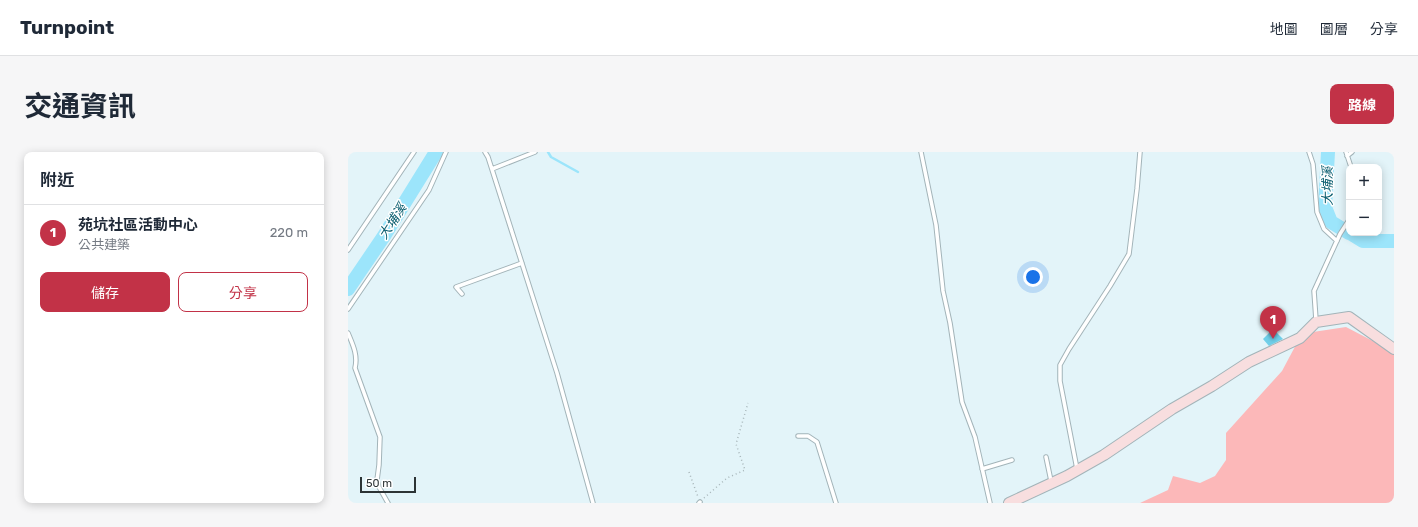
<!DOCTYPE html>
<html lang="zh-TW">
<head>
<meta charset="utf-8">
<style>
	body { margin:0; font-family:Rubik,"Noto Sans TC",sans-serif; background:#f6f6f7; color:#1f2937 }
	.controls { position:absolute; right:12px; top:12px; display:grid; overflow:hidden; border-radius:8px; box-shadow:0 2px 10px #0003 }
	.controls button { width:36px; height:36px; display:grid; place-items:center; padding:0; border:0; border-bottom:1px solid #e0e1e3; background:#fff; color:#1f2937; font:20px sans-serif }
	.scale { position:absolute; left:12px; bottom:10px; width:56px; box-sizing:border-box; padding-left:4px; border:2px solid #2c3335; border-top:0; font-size:11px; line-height:14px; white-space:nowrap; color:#2c3335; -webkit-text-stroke:3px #fff; paint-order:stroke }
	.you { position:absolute; left:685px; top:125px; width:14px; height:14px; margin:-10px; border:3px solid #fff; border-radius:50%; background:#1a73e8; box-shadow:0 0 0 6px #1a73e833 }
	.badge { display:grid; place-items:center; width:26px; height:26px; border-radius:50%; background:#c23247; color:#fff; font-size:13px; font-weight:700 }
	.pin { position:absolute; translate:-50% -33px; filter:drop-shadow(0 1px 2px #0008) }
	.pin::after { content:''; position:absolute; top:21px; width:14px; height:12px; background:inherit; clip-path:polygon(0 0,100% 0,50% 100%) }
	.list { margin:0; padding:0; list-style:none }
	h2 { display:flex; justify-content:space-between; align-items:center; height:52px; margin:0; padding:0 16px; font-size:17px }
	h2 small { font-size:13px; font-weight:400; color:#747a83 }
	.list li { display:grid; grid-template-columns:26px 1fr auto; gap:12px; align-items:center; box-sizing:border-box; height:56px; padding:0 16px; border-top:1px solid #e0e1e3 }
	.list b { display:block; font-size:15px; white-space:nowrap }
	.list p { margin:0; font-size:13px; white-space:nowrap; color:#747a83 }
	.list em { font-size:13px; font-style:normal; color:#747a83 }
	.actions { display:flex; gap:8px; padding:12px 16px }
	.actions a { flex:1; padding:9px 0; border:1px solid #c23247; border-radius:8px; text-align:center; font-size:14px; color:#c23247 }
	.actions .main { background:#c23247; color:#fff }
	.map { position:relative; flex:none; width:1046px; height:351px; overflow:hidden; border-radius:8px }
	header { display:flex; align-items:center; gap:24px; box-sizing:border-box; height:56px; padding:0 20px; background:#fff; border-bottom:1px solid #e0e1e3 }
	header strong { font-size:19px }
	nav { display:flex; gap:22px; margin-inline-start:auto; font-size:14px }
	.intro { display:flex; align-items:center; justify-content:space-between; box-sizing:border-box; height:96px; padding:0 24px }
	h1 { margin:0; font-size:28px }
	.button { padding:10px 18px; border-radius:8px; background:#c23247; color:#fff; font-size:14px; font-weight:700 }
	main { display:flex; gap:24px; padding:0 24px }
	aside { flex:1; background:#fff; border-radius:8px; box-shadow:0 2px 10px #0003 }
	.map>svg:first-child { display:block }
	.green { fill:#fcb8b9 }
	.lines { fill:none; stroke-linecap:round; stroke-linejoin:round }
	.stream { stroke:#9ce5fb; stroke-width:2.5 }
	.river { stroke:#9ce5fb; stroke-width:14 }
	.building { fill:#70cfe9 }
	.lane-casing { stroke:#a3b4b9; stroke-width:5.5 }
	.secondary-casing { stroke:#a3b4b9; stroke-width:12 }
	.path { stroke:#a8b6ba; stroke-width:1.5; stroke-dasharray:1 3; stroke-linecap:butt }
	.lane { stroke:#fff; stroke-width:3.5 }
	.secondary { stroke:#f8dedf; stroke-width:10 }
	.labels { text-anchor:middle; stroke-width:3; stroke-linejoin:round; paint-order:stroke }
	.water-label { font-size:13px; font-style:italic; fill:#065b6d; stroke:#fff }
</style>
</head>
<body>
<header>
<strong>Turnpoint</strong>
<nav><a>地圖</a><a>圖層</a><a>分享</a></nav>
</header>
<div class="intro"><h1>交通資訊</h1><a class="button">路線</a></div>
<main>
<aside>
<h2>附近<small></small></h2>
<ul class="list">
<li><span class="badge">1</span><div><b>苑坑社區活動中心</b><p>公共建築</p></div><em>220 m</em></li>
</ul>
<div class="actions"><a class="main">儲存</a><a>分享</a></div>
</aside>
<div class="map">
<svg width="1046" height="351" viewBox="0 0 1046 351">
	<rect width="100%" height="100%" fill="#e3f4f9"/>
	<!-- green -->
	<path class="green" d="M998,175L1046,200V351H792L820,338L825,324L852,331L867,324L878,308V281L934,219L950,189L965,180Z"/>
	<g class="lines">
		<!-- stream -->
		<path class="stream" d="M200,0L203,5L230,20"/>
		<!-- river -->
		<path class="river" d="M980,0L977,55L983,70L1001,81
			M1002,81L1015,89H1046
			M0,137L36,84L88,0"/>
	</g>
	<!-- building -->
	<path class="building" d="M925,177L935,187L921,194L915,187Z"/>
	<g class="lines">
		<defs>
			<path id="lane" d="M137,0L140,5L209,221L245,351
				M573,0L588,73L595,139L602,171L614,250L627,285L642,351
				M961,0L965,12L969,60L976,77L989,89
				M998,0L1003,15
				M999,4L1004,0
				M144,17L187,0
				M0,98L66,0
				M114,142L108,135L174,111
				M0,157L81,38L98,0
				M968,168L966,139L992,82L1001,68
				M0,181C5,193 10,203 7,216L32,285L31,313L29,328L31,335L40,351
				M450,284H460L469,290L488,351
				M698,305L703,329
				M634,317L664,308
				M729,317L712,229V213L721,197L762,134L781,102L789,37L792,0
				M351,351L352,350"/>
			<path id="secondary" d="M661,351L719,324L756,303L824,257L864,234L901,210L952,186L968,170L1001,165L1046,197"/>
		</defs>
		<!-- lane casing -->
		<use href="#lane" class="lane-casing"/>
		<!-- secondary casing -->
		<use href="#secondary" class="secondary-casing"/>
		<!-- path -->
		<path class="path" d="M1044,0L1045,2
			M341,320L350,345
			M356,346L379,326L397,318L388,292L400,251"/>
		<!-- lane -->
		<use href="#lane" class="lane"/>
		<!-- secondary -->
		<use href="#secondary" class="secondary"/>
	</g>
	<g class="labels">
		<!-- water labels -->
		<g class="water-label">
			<text transform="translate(979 34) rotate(-90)" y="5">大埔溪</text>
			<text transform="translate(44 69) rotate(-57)" y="5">大埔溪</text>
		</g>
	</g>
</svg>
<div class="controls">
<button>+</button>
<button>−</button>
</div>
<div class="scale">50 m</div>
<div class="you"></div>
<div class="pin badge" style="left:925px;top:187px">1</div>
</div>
</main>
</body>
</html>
